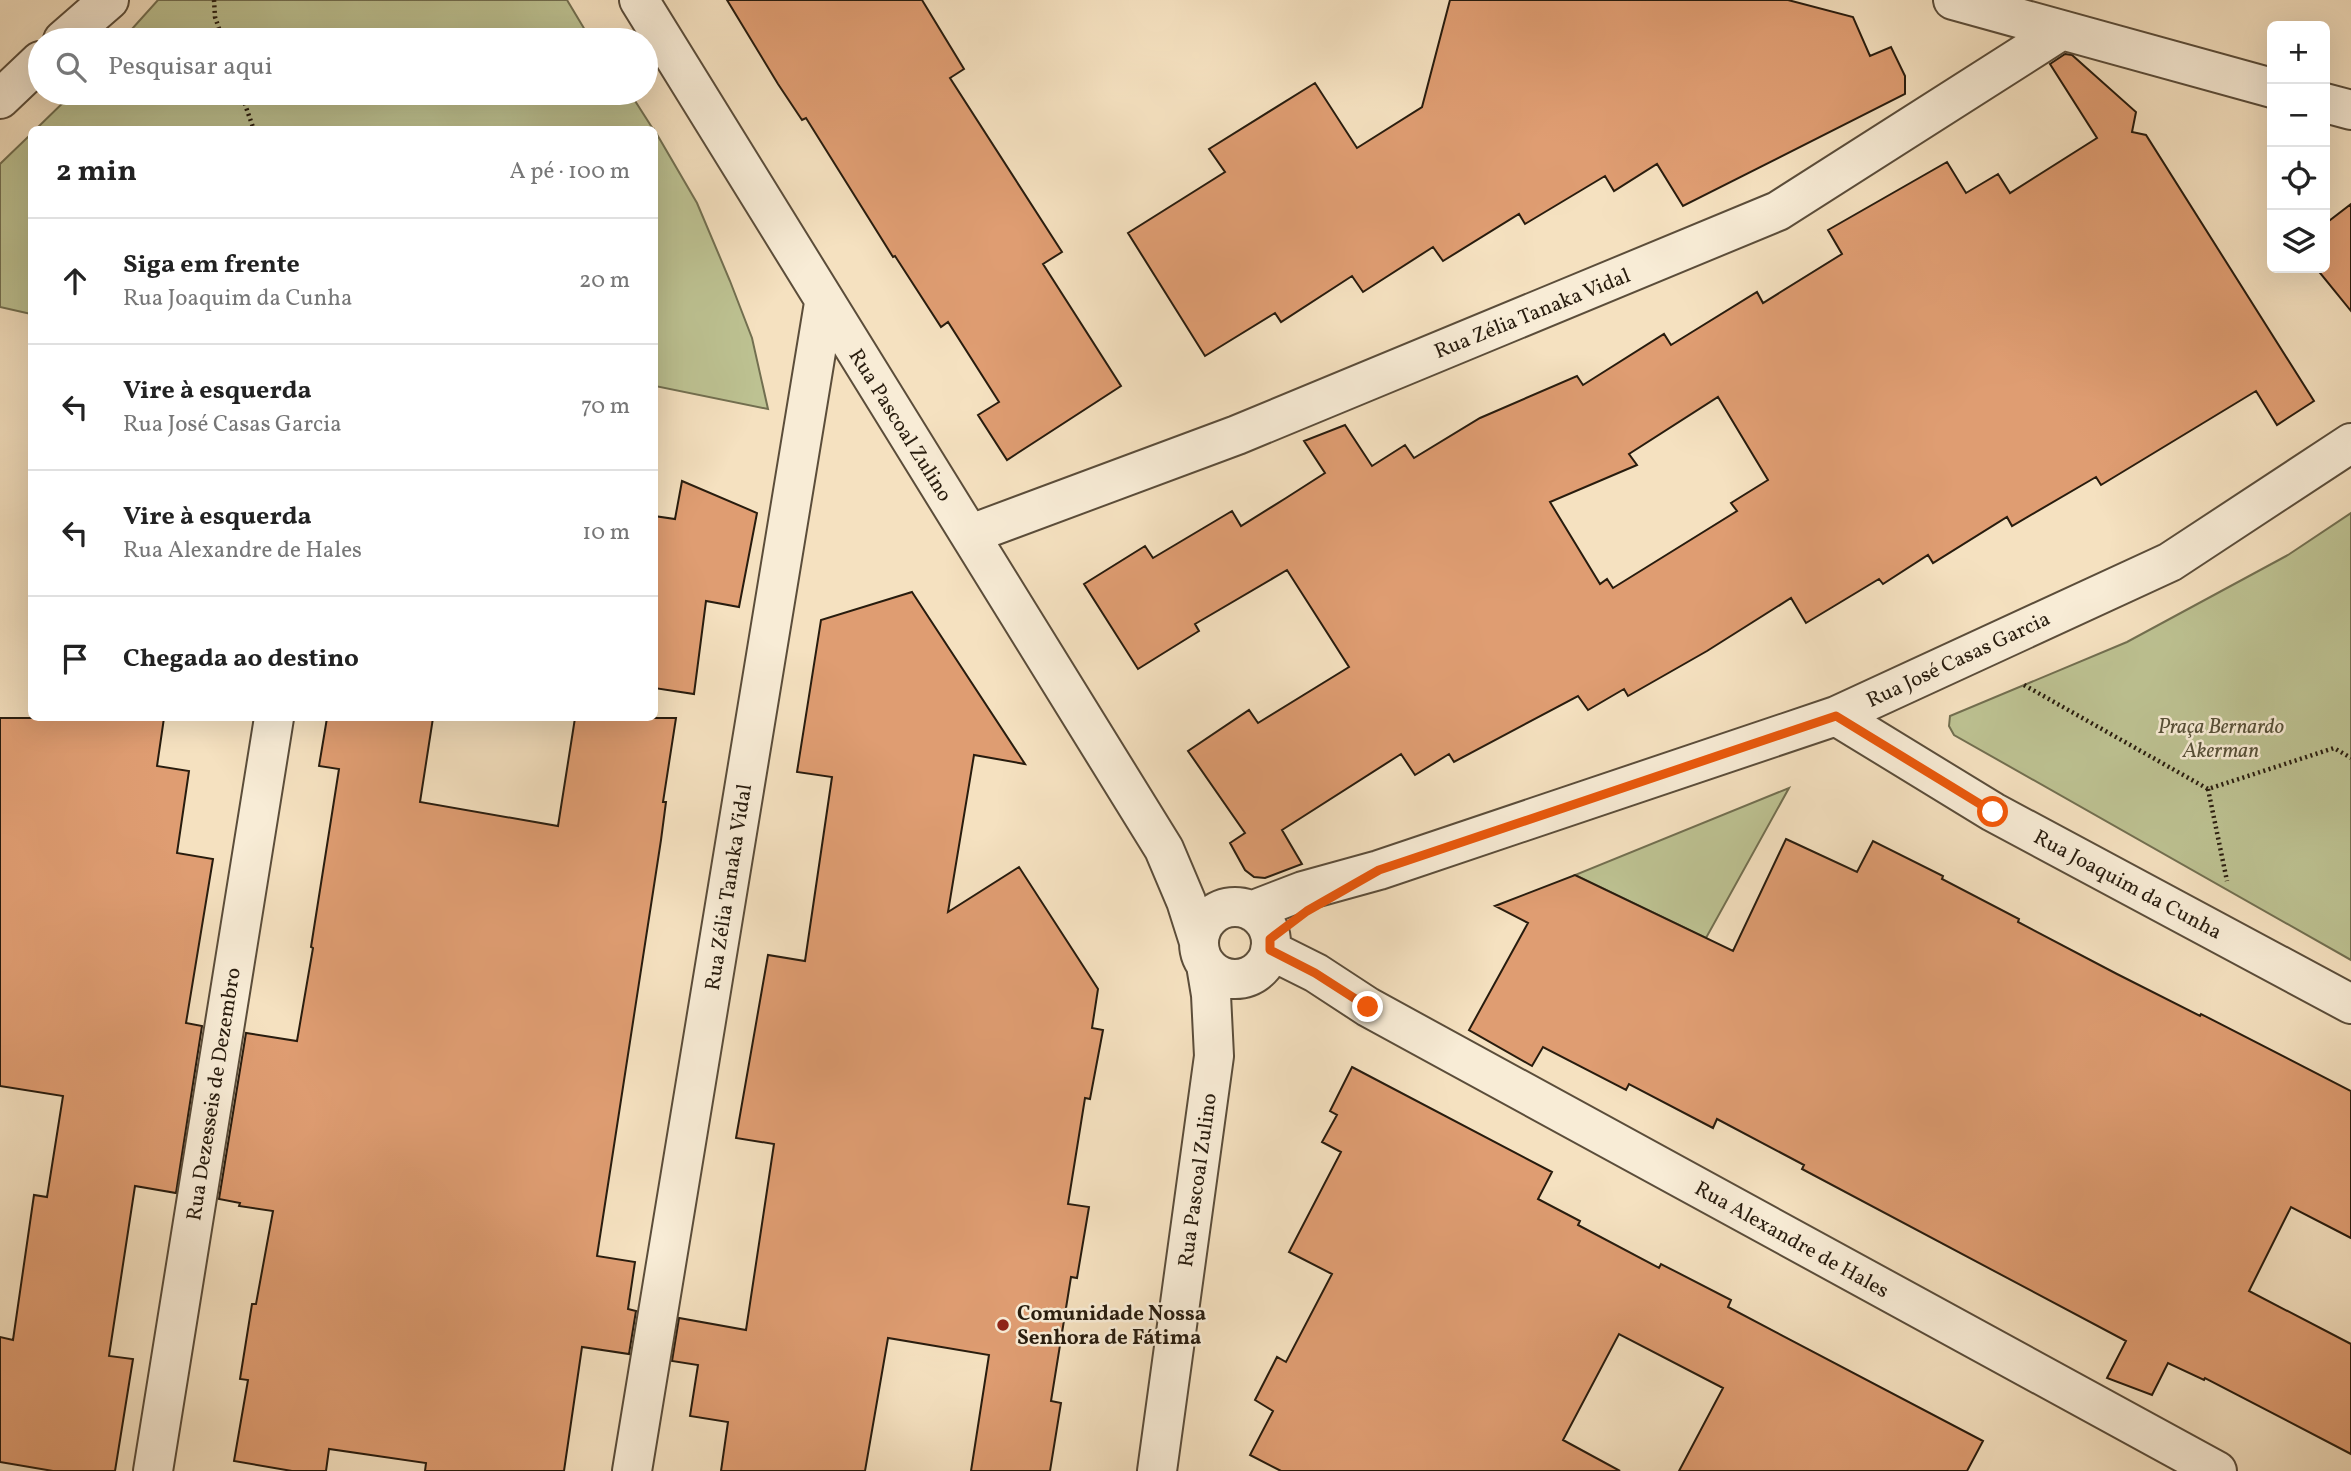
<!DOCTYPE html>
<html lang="pt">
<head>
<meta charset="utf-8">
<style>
	body { margin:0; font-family:Vollkorn,serif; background:#f6f6f6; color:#222 }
	.controls { position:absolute; right:21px; top:21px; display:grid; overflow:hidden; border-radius:10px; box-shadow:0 7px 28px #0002 }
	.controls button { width:63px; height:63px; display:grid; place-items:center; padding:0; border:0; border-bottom:2px solid #e0e0e0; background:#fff; color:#222; font:35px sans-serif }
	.stop { position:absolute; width:21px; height:21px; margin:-16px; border:5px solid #ea580c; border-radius:50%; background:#fff }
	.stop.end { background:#ea580c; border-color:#fff; box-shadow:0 2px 7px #0008 }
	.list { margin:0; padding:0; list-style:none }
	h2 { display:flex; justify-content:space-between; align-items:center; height:91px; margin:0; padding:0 28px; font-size:30px }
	h2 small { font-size:23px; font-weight:400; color:#767676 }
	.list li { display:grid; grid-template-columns:46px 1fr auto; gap:21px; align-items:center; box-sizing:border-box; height:126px; padding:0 28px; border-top:2px solid #e0e0e0 }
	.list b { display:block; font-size:26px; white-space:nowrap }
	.list p { margin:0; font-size:23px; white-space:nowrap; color:#767676 }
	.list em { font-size:23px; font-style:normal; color:#767676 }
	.icon { flex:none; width:38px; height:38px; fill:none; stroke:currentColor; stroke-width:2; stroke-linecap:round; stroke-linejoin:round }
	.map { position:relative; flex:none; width:2351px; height:1471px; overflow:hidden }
	.search { position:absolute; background:#fff; box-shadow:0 7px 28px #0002; left:28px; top:28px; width:630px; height:77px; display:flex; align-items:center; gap:18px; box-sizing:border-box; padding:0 24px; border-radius:38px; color:#767676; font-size:26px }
	.panel { position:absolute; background:#fff; box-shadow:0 7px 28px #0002; left:28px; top:126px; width:630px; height:595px; border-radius:10px }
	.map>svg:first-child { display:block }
	.green { fill:#bdc292; stroke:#726f50; stroke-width:2 }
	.building { fill:#df9d72; stroke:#281c0e; stroke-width:2; fill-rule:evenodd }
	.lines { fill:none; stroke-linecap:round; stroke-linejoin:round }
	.minor-casing { stroke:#5b4d3a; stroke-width:42 }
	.tertiary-casing { stroke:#5b4d3a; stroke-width:42 }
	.path { stroke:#281c0e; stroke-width:4.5; stroke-dasharray:2 3.5; stroke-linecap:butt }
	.minor { stroke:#f8ecd6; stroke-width:38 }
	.tertiary { stroke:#f8ecd6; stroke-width:38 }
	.route { stroke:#ea580c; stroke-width:9 }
	.poi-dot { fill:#8f2418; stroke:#f8ecd6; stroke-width:2.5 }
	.labels { text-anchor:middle; stroke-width:5; stroke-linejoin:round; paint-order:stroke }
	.street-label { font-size:21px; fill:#281c0e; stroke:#f8ecd6 }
	.park-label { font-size:21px; font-style:italic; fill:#554e36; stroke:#f8ecd6 }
	.poi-label { font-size:21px; font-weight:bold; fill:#281c0e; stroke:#f8ecd6; text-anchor:start }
</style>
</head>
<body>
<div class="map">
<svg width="2351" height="1471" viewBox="0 0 2351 1471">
	<rect width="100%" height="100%" fill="#f5e1c0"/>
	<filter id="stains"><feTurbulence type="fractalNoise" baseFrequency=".00286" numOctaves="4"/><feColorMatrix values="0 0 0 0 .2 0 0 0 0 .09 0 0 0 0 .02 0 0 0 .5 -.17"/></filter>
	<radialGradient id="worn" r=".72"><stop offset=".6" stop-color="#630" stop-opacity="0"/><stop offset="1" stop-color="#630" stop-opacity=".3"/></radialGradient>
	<!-- green -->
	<path class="green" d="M158,0H567L591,40H122Z
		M73,93H630L653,129H36Z
		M655,131L697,203L730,281L752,338L768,409L655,386Z
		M31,134V314L0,307V164Z
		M2351,513V960L1954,735L1949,726L1950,716L2127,642L2288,555Z
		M1789,788L1706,938L1575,875Z"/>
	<!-- building -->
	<path class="building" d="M727,0H922L964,69L950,78L1062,252L1043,264L1121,386L1007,460L978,415L999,402L948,322L941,327L895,256L893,257L806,118L802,120L778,84Z
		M1450,0H1788L1853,17L1870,56L1891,47L1905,76V94L1683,206L1657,164L1614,191L1605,176L1525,224L1519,214L1443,261L1433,247L1363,292L1352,276L1281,322L1275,313L1205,356L1128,233L1225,172L1209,149L1315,83L1357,148L1422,107Z
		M2065,54L2072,55L2136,112L2132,132L2146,135L2314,401L2277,425L2256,391L2101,485L2096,477L2012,526L2007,517L1933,563L1928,555L1883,584L1879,579L1806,623L1791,598L1707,651L1628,696L1624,689L1588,710L1578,696L1454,762L1449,754L1415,775L1401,754L1282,830L1302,864L1265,878L1254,877L1245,870L1230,843L1245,833L1188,751L1249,710L1258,723L1349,667L1287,570L1195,624L1199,631L1138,669L1084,584L1145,546L1153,558L1232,511L1241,526L1286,498L1325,473L1304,441L1345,425L1372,466L1405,445L1414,458L1480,418L1577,376L1583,385L1664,334L1671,345L1757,292L1763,303L1842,254L1828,230L1947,162L1966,193L1998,174L2010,193L2097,138L2050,64ZM1718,397L1768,480L1731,503L1737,511L1613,588L1607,579L1600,584L1550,502L1637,465L1629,454Z
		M2351,204V311L2316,268H2325V224Z
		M682,481L757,513L739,607L706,601L694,694L654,688V516L675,519Z
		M912,592L1025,764L974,755L948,912L1019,867L1098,989L1092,1028L1103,1030L1090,1099L1085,1098L1068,1204L1089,1207L1077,1278L1071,1277L1051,1401L1061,1403L1050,1471H971L989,1355L888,1338L865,1471H721L728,1422L690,1416L698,1365L672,1361L679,1318L746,1330L774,1144L736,1138L768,955L805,961L832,777L797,772L821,620Z
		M0,718H164L157,766L189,771L177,853L213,859L186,1023L202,1026L176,1193L135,1186L109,1356L133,1359L115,1471H53L0,1462V1337L13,1340L34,1195L47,1197L63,1096L0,1086Z
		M327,718H433L420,802L558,826L575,718H676L663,802H666L661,840L597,1256L635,1262L628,1309L636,1311L629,1354L582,1347L564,1471H425L426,1463L329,1449L326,1471H292L234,1461L248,1380L240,1379L252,1304H256L273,1211L239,1206L240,1203L219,1199L246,1033L297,1041L313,948L311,947L339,769L319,766Z
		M1786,839L1857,872L1873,841L1943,876L1942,879L2019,919L2018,922L2117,974L2200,1016L2201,1014L2351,1091V1238L2291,1207L2249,1291L2351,1344V1454L2205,1378L2204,1380L2168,1363L2152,1395L2107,1378L2126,1341L1802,1169L1804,1165L1717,1119L1713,1128L1629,1084L1626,1090L1543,1047L1532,1066L1469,1030L1528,923L1495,906L1575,875L1733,951Z
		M1352,1067L1552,1172L1538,1199L1580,1221L1578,1225L1659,1268L1661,1264L1731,1300L1728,1307L1983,1441L1967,1471H1679L1723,1388L1619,1334L1563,1440L1620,1471H1281L1250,1455L1273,1411L1255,1400L1277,1357L1286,1362L1332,1274L1289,1252L1341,1152L1322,1142L1337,1115L1330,1111Z"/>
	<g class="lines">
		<defs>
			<path id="minor" d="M639,0C813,284 990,565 1164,849L1186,901L1199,942
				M1953,0L2272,88
				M2325,103L2351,110
				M971,534L1237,435L1778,211L2062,30
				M1836,716L1993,812L2351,1004
				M1199 943a36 36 0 1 1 72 0a36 36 0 1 1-72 0Z
				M1251,911L1303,891L1379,870L1836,716L2170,562L2351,443
				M1270,950L1316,973L1368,1007L2217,1471
				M153,1471L274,718
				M632,1471L824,303
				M1157,1471L1214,1056L1211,995L1206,965"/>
			<path id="tertiary" d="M63,40L109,0
				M0,99L40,61"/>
		</defs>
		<!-- minor casing -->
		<use href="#minor" class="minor-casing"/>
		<!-- tertiary casing -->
		<use href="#tertiary" class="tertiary-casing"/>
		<!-- path -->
		<path class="path" d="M214,0L215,17L223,40
			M241,93L254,130
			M2024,685L2208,789L2334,748L2351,758
			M2208,789L2227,881"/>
		<!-- minor -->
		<use href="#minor" class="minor"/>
		<!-- tertiary -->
		<use href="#tertiary" class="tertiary"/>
	</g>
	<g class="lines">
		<!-- route -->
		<path class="route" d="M1368,1007L1315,973L1270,950V939L1307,911L1379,870L1836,716L1993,812"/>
	</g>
	<!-- markers -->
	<circle class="poi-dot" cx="1003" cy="1325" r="7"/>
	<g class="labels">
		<!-- street labels -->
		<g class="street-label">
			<text transform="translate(1532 313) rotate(-22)" y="7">Rua Zélia Tanaka Vidal</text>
			<text transform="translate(901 425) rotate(58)" y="7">Rua Pascoal Zulino</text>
			<text transform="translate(1958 659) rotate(-25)" y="7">Rua José Casas Garcia</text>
			<text transform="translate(2128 884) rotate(28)" y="7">Rua Joaquim da Cunha</text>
			<text transform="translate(728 887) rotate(-81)" y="7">Rua Zélia Tanaka Vidal</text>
			<text transform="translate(213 1094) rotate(-81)" y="7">Rua Dezesseis de Dezembro</text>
			<text transform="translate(1197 1180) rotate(-82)" y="7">Rua Pascoal Zulino</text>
			<text transform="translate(1792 1239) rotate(29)" y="7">Rua Alexandre de Hales</text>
		</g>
		<!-- park labels -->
		<g class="park-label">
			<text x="2221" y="733">Praça Bernardo<tspan x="2221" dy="24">Akerman</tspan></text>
		</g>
		<!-- poi labels -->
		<g class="poi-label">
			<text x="1017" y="1320">Comunidade Nossa<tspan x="1017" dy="24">Senhora de Fátima</tspan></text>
		</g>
	</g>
	<rect width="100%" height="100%" filter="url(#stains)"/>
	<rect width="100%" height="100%" fill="url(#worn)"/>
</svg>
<div class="controls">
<button>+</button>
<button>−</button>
<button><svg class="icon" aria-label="locate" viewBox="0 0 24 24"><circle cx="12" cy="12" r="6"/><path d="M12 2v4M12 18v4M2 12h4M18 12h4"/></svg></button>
<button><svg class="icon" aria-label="layers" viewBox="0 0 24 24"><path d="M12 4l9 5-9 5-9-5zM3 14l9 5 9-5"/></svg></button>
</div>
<div class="stop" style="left:1993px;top:812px"></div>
<div class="stop end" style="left:1368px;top:1007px"></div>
<div class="search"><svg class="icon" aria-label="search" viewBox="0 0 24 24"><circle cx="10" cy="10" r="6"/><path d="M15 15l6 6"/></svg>Pesquisar aqui</div>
<section class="panel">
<h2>2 min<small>A pé · 100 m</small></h2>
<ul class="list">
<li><svg class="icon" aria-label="ahead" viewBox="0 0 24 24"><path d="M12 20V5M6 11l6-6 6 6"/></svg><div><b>Siga em frente</b><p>Rua Joaquim da Cunha</p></div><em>20 m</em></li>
<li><svg class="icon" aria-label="left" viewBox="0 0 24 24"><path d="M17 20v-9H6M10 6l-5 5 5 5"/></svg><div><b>Vire à esquerda</b><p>Rua José Casas Garcia</p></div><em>70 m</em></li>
<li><svg class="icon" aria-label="left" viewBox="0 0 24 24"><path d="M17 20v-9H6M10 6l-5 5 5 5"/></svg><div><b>Vire à esquerda</b><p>Rua Alexandre de Hales</p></div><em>10 m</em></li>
<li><svg class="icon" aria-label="arrive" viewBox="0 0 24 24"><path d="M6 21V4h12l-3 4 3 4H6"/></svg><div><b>Chegada ao destino</b></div></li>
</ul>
</section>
</div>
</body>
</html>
